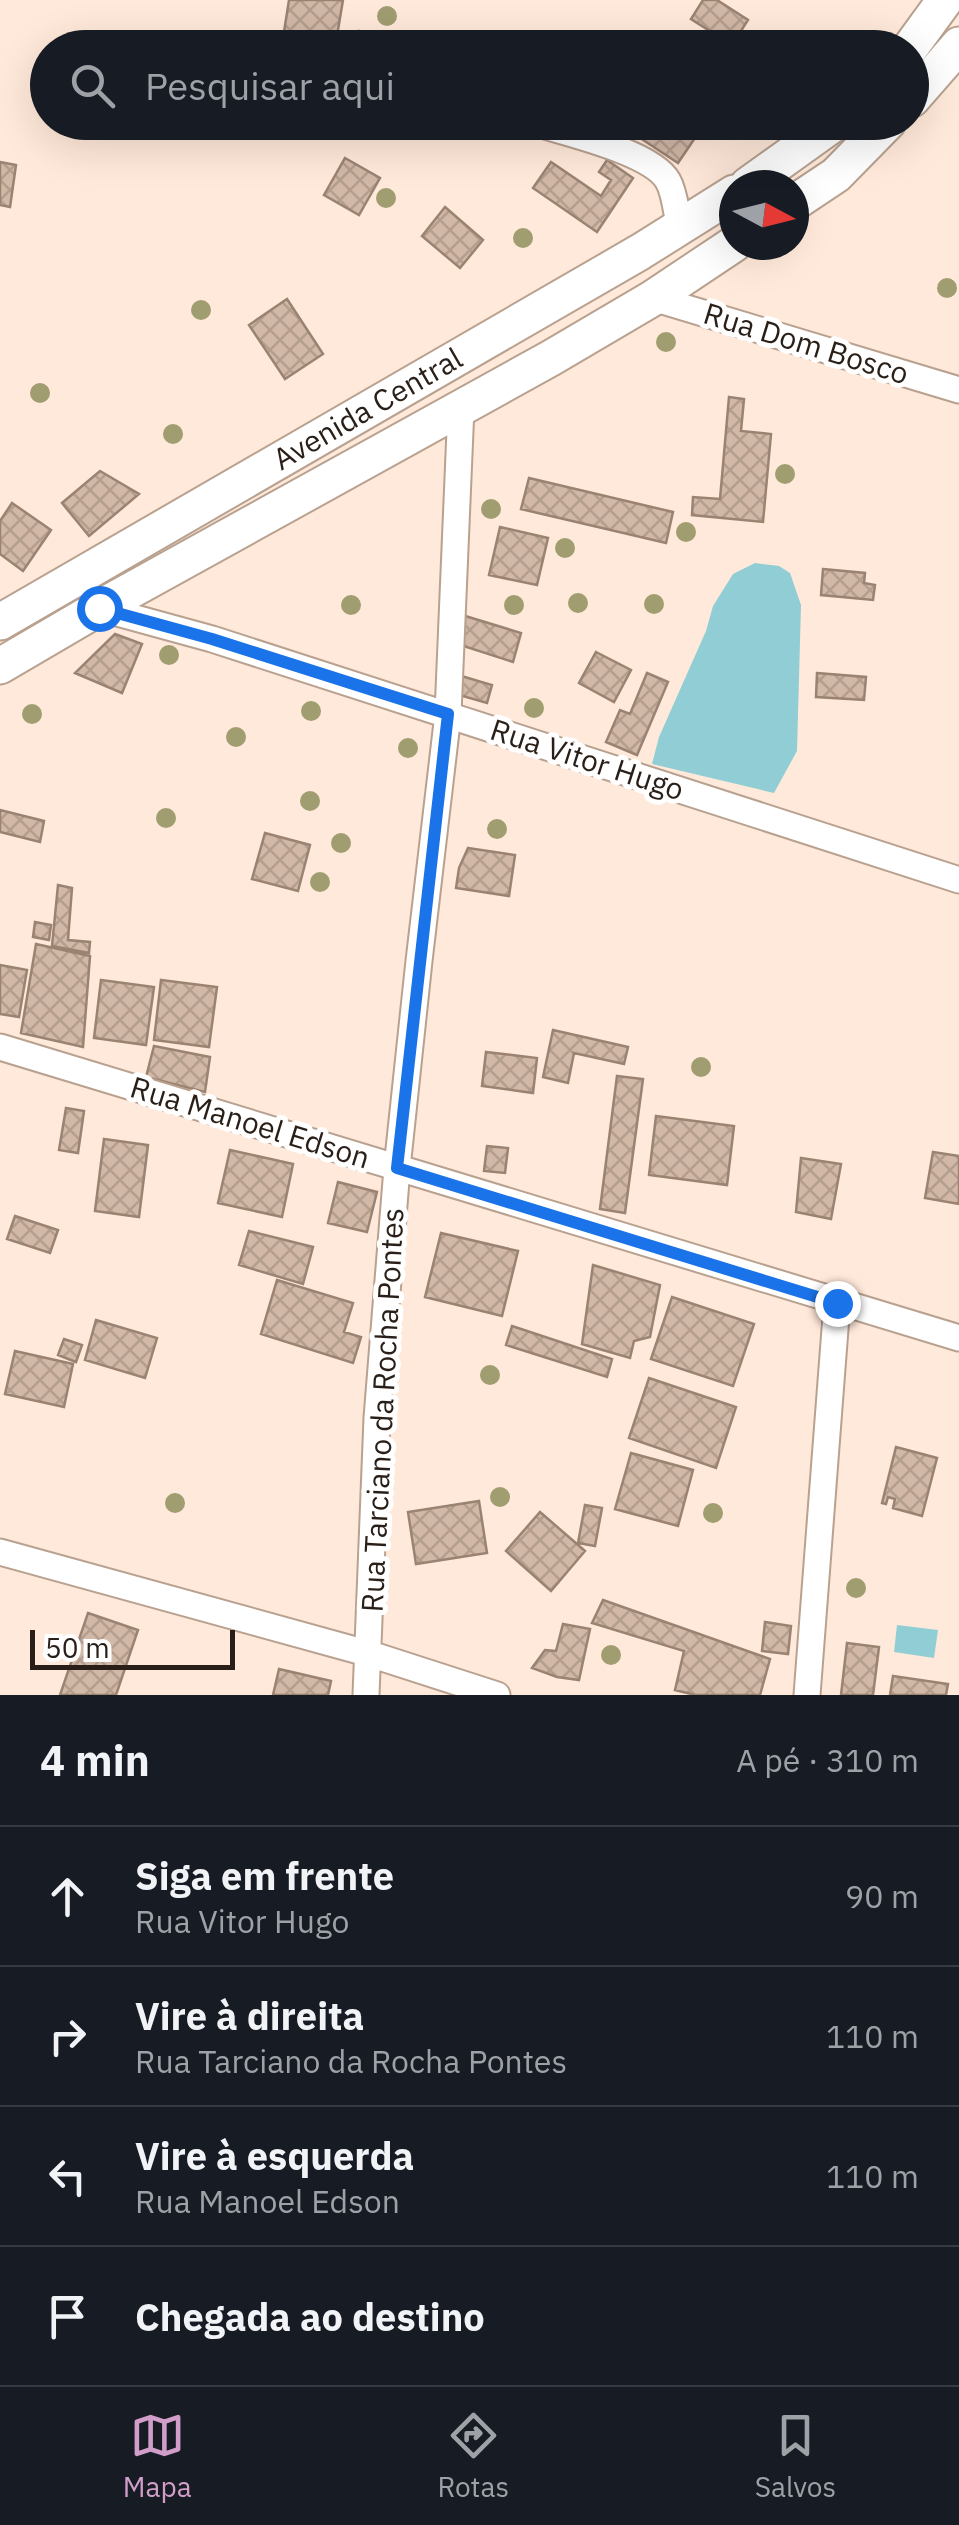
<!DOCTYPE html>
<html lang="pt">
<head>
<meta charset="utf-8">
<style>
	body { margin:0; font-family:"IBM Plex Sans",sans-serif; background:#242831; color:#f1f3f6 }
	.compass { position:absolute; left:719px; top:170px; width:90px; height:90px; border-radius:50%; background:#171b24; box-shadow:0 10px 40px #0002; rotate:97deg }
	.scale { position:absolute; left:30px; bottom:25px; width:205px; box-sizing:border-box; padding-left:10px; border:5px solid #291f18; border-top:0; font-size:28px; line-height:35px; white-space:nowrap; color:#291f18; -webkit-text-stroke:8px #fff; paint-order:stroke }
	.stop { position:absolute; width:30px; height:30px; margin:-22px; border:8px solid #1a73e8; border-radius:50%; background:#fff }
	.stop.end { background:#1a73e8; border-color:#fff; box-shadow:0 2px 10px #0008 }
	.list { margin:0; padding:0; list-style:none }
	h2 { display:flex; justify-content:space-between; align-items:center; height:130px; margin:0; padding:0 40px; font-size:42px }
	h2 small { font-size:32px; font-weight:400; color:#9ea1a6 }
	.list li { display:grid; grid-template-columns:65px 1fr auto; gap:30px; align-items:center; box-sizing:border-box; height:140px; padding:0 40px; border-top:2px solid #363941 }
	.list b { display:block; font-size:38px; white-space:nowrap }
	.list p { margin:0; font-size:32px; white-space:nowrap; color:#9ea1a6 }
	.list em { font-size:32px; font-style:normal; color:#9ea1a6 }
	.icon { flex:none; width:55px; height:55px; fill:none; stroke:currentColor; stroke-width:2; stroke-linecap:round; stroke-linejoin:round }
	.map { position:relative; flex:none; width:959px; height:1695px; overflow:hidden }
	.search { position:absolute; background:#171b24; box-shadow:0 10px 40px #0002; left:30px; right:30px; top:30px; height:110px; display:flex; align-items:center; gap:25px; box-sizing:border-box; padding:0 35px; border-radius:55px; color:#9ea1a6; font-size:38px }
	.sheet { height:690px; background:#171b24 }
	nav { display:flex; justify-content:space-around; align-items:center; box-sizing:border-box; height:140px; border-top:2px solid #363941; background:#171b24; font-size:28px; color:#9ea1a6 }
	nav a { display:grid; justify-items:center; gap:5px }
	nav .on { color:#d09ec9 }
	.map>svg:first-child { display:block }
	.water { fill:#91cdd4 }
	.building { fill:url(#building-cross-hatch); stroke:#9b8372; stroke-width:2.5 }
	.lines { fill:none; stroke-linecap:round; stroke-linejoin:round }
	.minor-casing { stroke:#b9a18f; stroke-width:29 }
	.secondary-casing { stroke:#b9a18f; stroke-width:39 }
	.minor { stroke:#fff; stroke-width:25 }
	.secondary { stroke:#fff; stroke-width:35 }
	.tree { fill:#a09d71 }
	.route { stroke:#1a73e8; stroke-width:12 }
	.labels { text-anchor:middle; stroke-width:10; stroke-linejoin:round; paint-order:stroke }
	.street-label { font-size:30px; fill:#291f18; stroke:#fff }
</style>
</head>
<body>
<div class="map">
<svg width="959" height="1695" viewBox="0 0 959 1695">
	<defs>
		<pattern id="building-cross-hatch" width="8" height="8" patternUnits="userSpaceOnUse" patternTransform="scale(2.5)"><rect width="8" height="8" fill="#d2b8a6"/><path d="M0 0l8 8M0 8l8-8" fill="none" stroke="#b49e8e"/></pattern>
	</defs>
	<rect width="100%" height="100%" fill="#ffe9da"/>
	<!-- water -->
	<path class="water" d="M755,563L779,566L790,573L801,605L797,751L774,793L652,764L659,737L706,631L713,606L733,574Z
		M897,1625L938,1630L934,1658L894,1652Z"/>
	<!-- building -->
	<path class="building" d="M289,0H343L335,48H319L321,39L284,32Z
		M703,0H717L748,20L732,45L691,19Z
		M359,31L387,35L386,42L422,48H357Z
		M642,122H685L699,132L678,163L634,134Z
		M345,158L380,178L359,215L324,195Z
		M607,160L633,178L597,232L533,188L551,162L601,196L611,180L599,172Z
		M0,162L16,165L10,207L0,205Z
		M445,207L483,240L460,268L422,236Z
		M287,299L323,354L285,379L249,325Z
		M729,397L744,399L741,431L771,434L763,522L692,515L693,497L720,499Z
		M100,471L139,494L89,536L62,503Z
		M529,478L673,512L666,543L521,509Z
		M12,503L51,530L23,571L0,554V521Z
		M500,527L548,538L537,585L489,575Z
		M823,569L865,573L864,583L875,585L873,600L821,595Z
		M462,615L521,633L513,662L454,643Z
		M115,634L142,644L122,693L75,673Z
		M596,652L631,670L614,702L579,683Z
		M647,673L668,682L637,755L606,742L620,710L630,714Z
		M817,673L866,677L864,700L816,697Z
		M458,675L492,685L487,703L452,693Z
		M0,810L44,821L40,842L0,832Z
		M265,833L310,845L298,891L252,879Z
		M468,848L515,855L509,896L456,888L459,868Z
		M58,885L72,888L68,940L90,942L89,953L52,946Z
		M35,922L51,925L49,940L33,937Z
		M36,944L90,956L83,1047L21,1033Z
		M0,965L27,970L19,1017L0,1014Z
		M101,980L154,987L146,1045L94,1038Z
		M161,980L217,987L209,1047L154,1040Z
		M553,1030L628,1047L624,1064L574,1053L568,1083L543,1077Z
		M154,1046L210,1057L205,1092L146,1077Z
		M486,1052L537,1058L533,1093L482,1086Z
		M617,1076L643,1079L625,1213L600,1209Z
		M66,1108L84,1111L78,1153L59,1150Z
		M656,1116L734,1126L727,1185L649,1175Z
		M104,1139L148,1145L139,1217L95,1211Z
		M487,1146L508,1148L505,1173L484,1171Z
		M230,1150L293,1164L282,1217L218,1203Z
		M933,1152L959,1156V1204L925,1198Z
		M801,1158L841,1164L831,1219L796,1212Z
		M338,1182L377,1192L367,1232L328,1223Z
		M15,1216L58,1230L50,1253L7,1239Z
		M249,1231L313,1247L303,1284L239,1265Z
		M441,1233L518,1251L502,1316L425,1297Z
		M593,1265L660,1285L650,1337L634,1341L630,1358L582,1344Z
		M277,1280L353,1303L344,1332L361,1337L353,1363L261,1334Z
		M672,1297L754,1324L733,1386L651,1359Z
		M96,1320L157,1338L145,1378L85,1360Z
		M512,1326L612,1359L607,1377L506,1345Z
		M64,1339L82,1345L76,1362L58,1355Z
		M15,1351L73,1364L64,1407L5,1394Z
		M649,1378L736,1407L716,1468L629,1438Z
		M896,1447L937,1458L922,1516L893,1508L895,1499L888,1497L886,1504L882,1503Z
		M631,1453L693,1470L678,1526L615,1509Z
		M479,1501L487,1553L416,1564L408,1512Z
		M585,1505L602,1508L595,1546L578,1543Z
		M540,1512L585,1551L551,1591L506,1551Z
		M603,1600L770,1659L760,1695H695L675,1690L684,1651L592,1623Z
		M88,1613L138,1630L116,1695H60Z
		M765,1622L791,1626L788,1654L762,1651Z
		M563,1624L590,1629L579,1680L557,1677L532,1668L545,1650L556,1651Z
		M847,1643L879,1647L873,1695H841Z
		M279,1669L331,1681L328,1695H273Z
		M893,1676L948,1684L946,1695H890Z"/>
	<g class="lines">
		<defs>
			<path id="minor" d="M531,122C563,132 652,152 668,181C675,193 676,213 680,227
				M653,298L959,390
				M99,608L212,639L959,880
				M0,1047L959,1338
				M0,1552L370,1654L497,1695
				M366,1695L377,1418L397,1168L419,961L448,714L461,407
				M807,1695L837,1303"/>
			<g id="secondary">
				<path d="M910,48L945,0"/>
				<path d="M912,99L959,45"/>
				<path d="M748,185L836,122"/>
				<path d="M794,203L836,175L888,122"/>
				<path id="s1" d="M0,622L640,252L734,193"/>
				<path d="M0,666L99,608L551,358L653,298L734,244"/>
			</g>
		</defs>
		<!-- minor casing -->
		<use href="#minor" class="minor-casing"/>
		<!-- secondary casing -->
		<use href="#secondary" class="secondary-casing"/>
		<!-- minor -->
		<use href="#minor" class="minor"/>
		<!-- secondary -->
		<use href="#secondary" class="secondary"/>
	</g>
	<!-- trees -->
	<g class="tree">
		<circle cx="387" cy="16" r="10"/>
		<circle cx="386" cy="198" r="10"/>
		<circle cx="523" cy="238" r="10"/>
		<circle cx="947" cy="288" r="10"/>
		<circle cx="201" cy="310" r="10"/>
		<circle cx="666" cy="342" r="10"/>
		<circle cx="40" cy="393" r="10"/>
		<circle cx="173" cy="434" r="10"/>
		<circle cx="785" cy="474" r="10"/>
		<circle cx="491" cy="509" r="10"/>
		<circle cx="686" cy="532" r="10"/>
		<circle cx="565" cy="548" r="10"/>
		<circle cx="578" cy="603" r="10"/>
		<circle cx="654" cy="604" r="10"/>
		<circle cx="351" cy="605" r="10"/>
		<circle cx="514" cy="605" r="10"/>
		<circle cx="169" cy="655" r="10"/>
		<circle cx="534" cy="708" r="10"/>
		<circle cx="311" cy="711" r="10"/>
		<circle cx="32" cy="714" r="10"/>
		<circle cx="236" cy="737" r="10"/>
		<circle cx="408" cy="748" r="10"/>
		<circle cx="310" cy="801" r="10"/>
		<circle cx="166" cy="818" r="10"/>
		<circle cx="497" cy="829" r="10"/>
		<circle cx="341" cy="843" r="10"/>
		<circle cx="320" cy="882" r="10"/>
		<circle cx="701" cy="1067" r="10"/>
		<circle cx="490" cy="1375" r="10"/>
		<circle cx="500" cy="1497" r="10"/>
		<circle cx="175" cy="1503" r="10"/>
		<circle cx="713" cy="1513" r="10"/>
		<circle cx="856" cy="1588" r="10"/>
		<circle cx="611" cy="1655" r="10"/>
	</g>
	<g class="lines">
		<!-- route -->
		<path class="route" d="M99,608L212,639L448,714L397,1168L837,1303"/>
	</g>
	<g class="labels">
		<!-- street labels -->
		<g class="street-label">
			<text transform="translate(806 344) rotate(17)" y="10">Rua Dom Bosco</text>
			<text dy="10" stroke="none"><textPath href="#s1" startOffset="425">Avenida Central</textPath></text>
			<text transform="translate(587 760) rotate(18)" y="10">Rua Vitor Hugo</text>
			<text transform="translate(250 1123) rotate(17)" y="10">Rua Manoel Edson</text>
			<text transform="translate(383 1410) rotate(-87)" y="10">Rua Tarciano da Rocha Pontes</text>
		</g>
	</g>
</svg>
<svg class="compass" viewBox="-18 -18 36 36"><path d="M0-13l5 13h-10z" fill="#e53935"/><path d="M0 13l5-13h-10z" fill="#9ea1a6"/></svg>
<div class="scale">50 m</div>
<div class="stop" style="left:99px;top:608px"></div>
<div class="stop end" style="left:837px;top:1303px"></div>
<div class="search"><svg class="icon" aria-label="search" viewBox="0 0 24 24"><circle cx="10" cy="10" r="6"/><path d="M15 15l6 6"/></svg>Pesquisar aqui</div>
</div>
<section class="sheet">
<h2>4 min<small>A pé · 310 m</small></h2>
<ul class="list">
<li><svg class="icon" aria-label="ahead" viewBox="0 0 24 24"><path d="M12 20V5M6 11l6-6 6 6"/></svg><div><b>Siga em frente</b><p>Rua Vitor Hugo</p></div><em>90 m</em></li>
<li><svg class="icon" aria-label="right" viewBox="0 0 24 24"><path d="M7 20v-9h11M14 6l5 5-5 5"/></svg><div><b>Vire à direita</b><p>Rua Tarciano da Rocha Pontes</p></div><em>110 m</em></li>
<li><svg class="icon" aria-label="left" viewBox="0 0 24 24"><path d="M17 20v-9H6M10 6l-5 5 5 5"/></svg><div><b>Vire à esquerda</b><p>Rua Manoel Edson</p></div><em>110 m</em></li>
<li><svg class="icon" aria-label="arrive" viewBox="0 0 24 24"><path d="M6 21V4h12l-3 4 3 4H6"/></svg><div><b>Chegada ao destino</b></div></li>
</ul>
</section>
<nav>
<a class="on"><svg class="icon" aria-label="map" viewBox="0 0 24 24"><path d="M3 6l6-2 6 2 6-2v14l-6 2-6-2-6 2zM9 4v14M15 6v14"/></svg>Mapa</a>
<a><svg class="icon" aria-label="directions" viewBox="0 0 24 24"><path d="M12 3l9 9-9 9-9-9zM9 14v-3h6M13 9l2 2-2 2"/></svg>Rotas</a>
<a><svg class="icon" aria-label="saved" viewBox="0 0 24 24"><path d="M7 4h10v16l-5-4-5 4z"/></svg>Salvos</a>
</nav>
</body>
</html>
